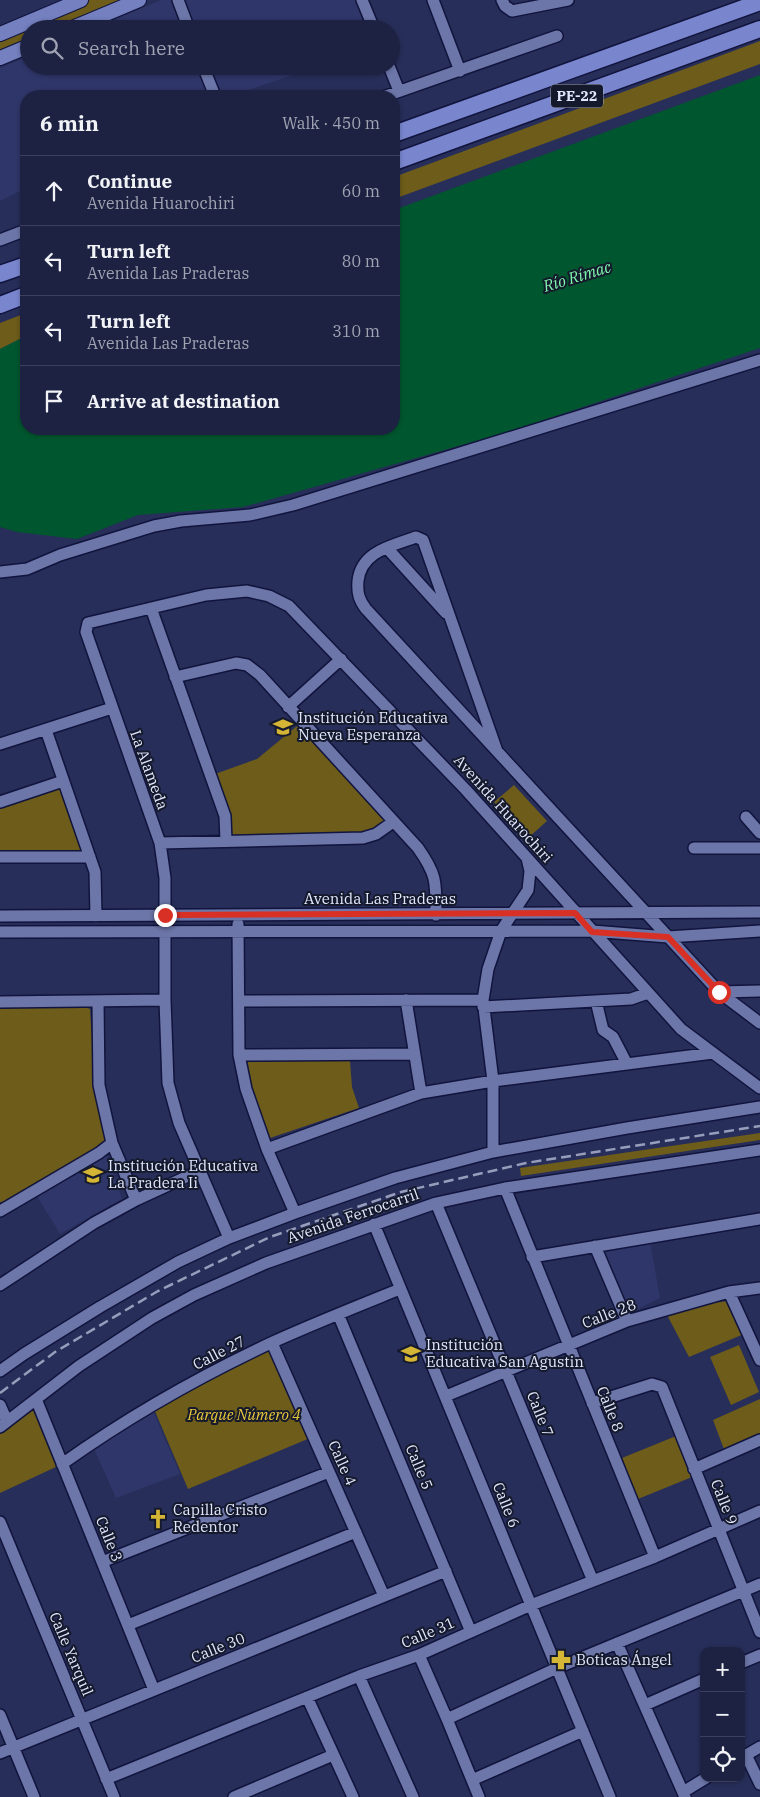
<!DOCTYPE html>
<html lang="en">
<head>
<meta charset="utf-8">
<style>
	body { margin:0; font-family:"IBM Plex Serif",serif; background:#252a4a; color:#f1f3f6 }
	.controls { position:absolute; right:15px; bottom:15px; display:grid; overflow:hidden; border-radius:10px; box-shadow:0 1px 4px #0004 }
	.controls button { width:45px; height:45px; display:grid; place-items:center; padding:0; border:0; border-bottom:1px solid #3b3f5c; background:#1d2243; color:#f1f3f6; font:25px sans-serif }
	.stop { position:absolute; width:15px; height:15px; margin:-11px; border:4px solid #d93025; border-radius:50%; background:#fff }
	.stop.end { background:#d93025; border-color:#fff; box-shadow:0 1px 5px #0008 }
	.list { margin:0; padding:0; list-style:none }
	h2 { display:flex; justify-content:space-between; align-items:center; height:65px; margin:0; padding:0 20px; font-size:21px }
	h2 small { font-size:16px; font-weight:400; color:#a0a4b2 }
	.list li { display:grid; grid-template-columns:32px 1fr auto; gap:15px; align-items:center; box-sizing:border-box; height:70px; padding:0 20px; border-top:1px solid #3b3f5c }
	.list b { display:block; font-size:19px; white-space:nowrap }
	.list p { margin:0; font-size:16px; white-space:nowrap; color:#a0a4b2 }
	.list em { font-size:16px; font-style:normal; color:#a0a4b2 }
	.icon { flex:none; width:28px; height:28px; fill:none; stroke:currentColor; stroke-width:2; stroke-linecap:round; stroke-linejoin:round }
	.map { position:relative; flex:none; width:760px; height:1797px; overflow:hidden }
	.search { position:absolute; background:#1d2243; box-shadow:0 1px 4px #0004; left:20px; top:20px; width:380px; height:55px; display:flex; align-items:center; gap:12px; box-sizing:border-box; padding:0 18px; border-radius:28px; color:#a0a4b2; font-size:19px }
	.panel { position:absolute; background:#1d2243; box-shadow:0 1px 4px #0004; left:20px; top:90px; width:380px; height:345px; border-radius:20px }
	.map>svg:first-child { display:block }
	.built { fill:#2f3669 }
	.green { fill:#6d5c1a }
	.water { fill:#00562e }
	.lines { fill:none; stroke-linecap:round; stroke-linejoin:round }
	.minor-casing { stroke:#11143d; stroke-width:14 }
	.major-casing { stroke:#11143d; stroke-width:16 }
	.highway-casing { stroke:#11143d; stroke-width:19 }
	.minor { stroke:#6c76a8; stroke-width:11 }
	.major { stroke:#7480bf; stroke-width:14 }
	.highway { stroke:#7986ce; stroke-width:16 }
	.rail { stroke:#979ebc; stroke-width:2.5; stroke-dasharray:10 5; stroke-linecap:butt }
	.route { stroke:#d93025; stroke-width:6 }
	.labels { text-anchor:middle; stroke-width:4; stroke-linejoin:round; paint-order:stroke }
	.shield { fill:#15192c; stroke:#a4a9be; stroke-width:1 }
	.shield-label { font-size:14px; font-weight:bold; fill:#e1e7fd }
	.poi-label { font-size:15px; fill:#e1e7fd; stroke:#15192c; text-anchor:start }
	.street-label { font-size:15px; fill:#e1e7fd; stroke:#15192c }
	.park-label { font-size:15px; font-style:italic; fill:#eac83c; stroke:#15192c }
	.water-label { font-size:16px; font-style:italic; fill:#7ef9ae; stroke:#15192c }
</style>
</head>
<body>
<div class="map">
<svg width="760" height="1797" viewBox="0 0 760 1797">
	<rect width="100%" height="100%" fill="#272e59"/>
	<!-- built -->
	<path class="built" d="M161,0H358L370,29H93Z
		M29,56V66H319L231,96H26V188L0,201V68Z
		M107,1155L122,1199L60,1234L37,1196Z
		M650,1241L660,1298L628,1314L602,1251Z
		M153,1411L180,1474L116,1498L94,1449Z"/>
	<!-- green -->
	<path class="green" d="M90,0H128L60,29H29V42L0,54V37Z
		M760,41V64L394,199V177Z
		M26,313V336L0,349V323Z
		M297,726L385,820L373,829L361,834L232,835L228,812L215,774L257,759Z
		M514,785L547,821L527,839L494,802Z
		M59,787L82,849L79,851L0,852V807Z
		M0,1007H85L90,1009L95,1088L106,1139L101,1147L2,1203L0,1202Z
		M247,1061H350L352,1087L359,1108L270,1138L252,1088Z
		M760,1133V1140L521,1176L520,1168Z
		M728,1301L744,1334L689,1357L666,1313L702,1304Z
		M739,1345L759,1392L731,1405L710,1357Z
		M270,1349L310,1438L188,1489L154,1409Z
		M760,1399V1437L725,1452L713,1420Z
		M33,1409L58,1466L0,1493V1432Z
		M676,1436L692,1477L638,1499L622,1458Z"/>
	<!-- water -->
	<path class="water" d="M760,75V348L508,432L243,507L138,515L77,539L17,532L0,527V349L26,336V429H394V210Z"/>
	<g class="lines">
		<defs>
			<path id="minor" d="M178,0L189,29
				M362,0L374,29
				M433,0L460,71
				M502,0L505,6L512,11L568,0
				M203,66L215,96
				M389,66L399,91
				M386,96L557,36
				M0,240L26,230
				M387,548L446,613
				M0,572L27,569L60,555L154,526L181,521L250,515L293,505L760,360
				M151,608L225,816L226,841
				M175,677L236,663L247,665L260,675L418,848C437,875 436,882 436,915
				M288,707L341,659
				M46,730L95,872L96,916
				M0,744L112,708
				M497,751L423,540L416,537C392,546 361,551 358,581C357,593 359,600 366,609L719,992L760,1023
				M0,802L63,781
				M746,817L760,833
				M160,843L363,838L376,834L393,822
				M694,848H760
				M0,857H90
				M0,916L760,912
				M238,924L239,1055L246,1089L267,1149L295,1213
				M0,932L592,931L668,937L760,931
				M719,992L760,991
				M406,1000L421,1093
				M98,1001L99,1085L112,1143L136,1200
				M240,1001L483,1000
				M596,1001L603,1030L613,1037L627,1064
				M0,1002L165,1000
				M483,1007L631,999L648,993
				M239,1055L414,1054
				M267,1149L421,1093L493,1081L713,1053
				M493,1152V1081L483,1000L488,969L501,931L528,890L530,871L527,858
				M505,1188L655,1557
				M436,1203L593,1581
				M0,1211L99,1153L112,1143
				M374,1224L610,1797
				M229,1238L179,1123L168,1083L165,1000V878L160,843L86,632L88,623L206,595L247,591L269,596L289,606L466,790L681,1029L760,1088
				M595,1246L627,1321
				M532,1257L760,1219
				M0,1285L94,1223L136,1200L199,1171
				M729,1292L760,1360
				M338,1314L471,1632
				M272,1343L384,1596
				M0,1371L24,1354L100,1307L178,1262L229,1238L295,1213L395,1178L493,1152L627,1128L760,1107
				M446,1396L627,1321L729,1292L760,1288
				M36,1399L154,1690
				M592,1403L652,1384L662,1387L760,1632
				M0,1405L7,1421
				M0,1427L79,1366L152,1318L194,1295L266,1263L436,1203L505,1188L760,1150
				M62,1464C128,1417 200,1376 273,1342C315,1323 358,1306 400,1289
				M694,1469L760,1440
				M0,1522L114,1797
				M102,1562L329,1472
				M128,1625L356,1532
				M617,1643L685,1797
				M419,1655L447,1719L479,1797
				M741,1663L760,1655
				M359,1676L413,1797
				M307,1697L353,1797
				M645,1705L704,1679
				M0,1715L34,1797
				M447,1719L557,1668L760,1584
				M0,1753L446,1571
				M746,1755L760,1784
				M741,1758L760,1747
				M106,1779L359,1676L419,1655L531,1605L655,1557L760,1511
				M472,1780L583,1731
				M683,1792L706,1778
				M234,1797L333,1755"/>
			<path id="major" d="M70,29L139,0
				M0,34L81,0
				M0,58L29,46"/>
			<path id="highway" d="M394,134L760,2
				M394,162L760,29
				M0,274L26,265
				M0,305L26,295"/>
		</defs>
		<!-- minor casing -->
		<use href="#minor" class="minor-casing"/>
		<!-- major casing -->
		<use href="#major" class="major-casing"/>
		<!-- highway casing -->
		<use href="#highway" class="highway-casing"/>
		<!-- minor -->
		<use href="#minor" class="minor"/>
		<!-- major -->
		<use href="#major" class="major"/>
		<!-- highway -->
		<use href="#highway" class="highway"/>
		<!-- rail -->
		<path class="rail" d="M0,1393L55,1352L158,1291L270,1237L401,1192L526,1163L760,1126"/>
	</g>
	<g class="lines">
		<!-- route -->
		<path class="route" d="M165,915L575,913L592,932L668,937L719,992"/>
	</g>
	<!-- icons -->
	<defs>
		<symbol id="school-bare" viewBox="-9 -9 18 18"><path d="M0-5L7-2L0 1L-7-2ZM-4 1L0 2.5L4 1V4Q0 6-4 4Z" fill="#d5b535" stroke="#15192c" stroke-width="2.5" paint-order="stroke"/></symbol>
		<symbol id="church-bare" viewBox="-9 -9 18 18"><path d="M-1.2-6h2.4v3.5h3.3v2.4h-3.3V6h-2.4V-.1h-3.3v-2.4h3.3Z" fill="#d5b535" stroke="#15192c" stroke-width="2.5" paint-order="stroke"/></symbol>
		<symbol id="pharmacy-bare" viewBox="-9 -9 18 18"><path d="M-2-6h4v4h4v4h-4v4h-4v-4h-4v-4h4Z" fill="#d5b535" stroke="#15192c" stroke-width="2.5" paint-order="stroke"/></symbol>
	</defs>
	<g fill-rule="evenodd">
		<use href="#school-bare" x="269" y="713" width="28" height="28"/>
		<use href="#school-bare" x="79" y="1161" width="28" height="28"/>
		<use href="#school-bare" x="397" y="1340" width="28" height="28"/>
		<use href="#church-bare" x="144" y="1505" width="28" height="28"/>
		<use href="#pharmacy-bare" x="547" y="1646" width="28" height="28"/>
	</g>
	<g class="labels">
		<!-- shield labels -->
		<rect class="shield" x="551" y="84.5" width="52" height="23" rx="4"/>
		<g class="shield-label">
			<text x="577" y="101">PE-22</text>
		</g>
		<!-- poi labels -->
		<g class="poi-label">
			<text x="298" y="723">Institución Educativa<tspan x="298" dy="17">Nueva Esperanza</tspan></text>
			<text x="108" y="1171">Institución Educativa<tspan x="108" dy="17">La Pradera Ii</tspan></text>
			<text x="426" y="1350">Institución<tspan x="426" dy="17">Educativa San Agustin</tspan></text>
			<text x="173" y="1515">Capilla Cristo<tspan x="173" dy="17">Redentor</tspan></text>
			<text x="576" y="1665">Boticas Ángel</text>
		</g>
		<!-- street labels -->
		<g class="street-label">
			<text transform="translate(149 770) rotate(70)" y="5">La Alameda</text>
			<text transform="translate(503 809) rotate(48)" y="5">Avenida Huarochiri</text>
			<text x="380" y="904">Avenida Las Praderas</text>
			<text transform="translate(353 1216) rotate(-19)" y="5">Avenida Ferrocarril</text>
			<text transform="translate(609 1314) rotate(-21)" y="5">Calle 28</text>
			<text transform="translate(219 1353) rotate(-27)" y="5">Calle 27</text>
			<text transform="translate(610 1409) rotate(68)" y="5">Calle 8</text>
			<text transform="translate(540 1414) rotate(68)" y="5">Calle 7</text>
			<text transform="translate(342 1463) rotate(66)" y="5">Calle 4</text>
			<text transform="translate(419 1467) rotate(67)" y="5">Calle 5</text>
			<text transform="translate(724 1502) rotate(68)" y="5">Calle 9</text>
			<text transform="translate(506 1505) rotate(68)" y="5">Calle 6</text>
			<text transform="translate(109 1539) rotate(68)" y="5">Calle 3</text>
			<text transform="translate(428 1633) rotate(-23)" y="5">Calle 31</text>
			<text transform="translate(218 1648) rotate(-22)" y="5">Calle 30</text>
			<text transform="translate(71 1654) rotate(67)" y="5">Calle Yarquil</text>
		</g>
		<!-- park labels -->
		<g class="park-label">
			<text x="244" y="1420">Parque Número 4</text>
		</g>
		<!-- water labels -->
		<g class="water-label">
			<text transform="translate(577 276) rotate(-17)" y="6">Río Rímac</text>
		</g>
	</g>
</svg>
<div class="controls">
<button>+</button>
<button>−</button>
<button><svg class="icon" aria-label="locate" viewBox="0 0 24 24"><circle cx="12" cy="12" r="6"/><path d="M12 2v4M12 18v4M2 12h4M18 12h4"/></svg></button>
</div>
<div class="stop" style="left:719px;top:992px"></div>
<div class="stop end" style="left:165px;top:915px"></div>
<div class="search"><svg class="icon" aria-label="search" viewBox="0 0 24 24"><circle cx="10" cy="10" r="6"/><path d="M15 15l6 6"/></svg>Search here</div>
<section class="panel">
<h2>6 min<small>Walk · 450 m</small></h2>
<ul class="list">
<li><svg class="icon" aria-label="ahead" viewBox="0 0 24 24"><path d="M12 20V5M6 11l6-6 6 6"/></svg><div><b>Continue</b><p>Avenida Huarochiri</p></div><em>60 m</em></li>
<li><svg class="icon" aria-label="left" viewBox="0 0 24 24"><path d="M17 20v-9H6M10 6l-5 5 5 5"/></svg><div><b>Turn left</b><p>Avenida Las Praderas</p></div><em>80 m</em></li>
<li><svg class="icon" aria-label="left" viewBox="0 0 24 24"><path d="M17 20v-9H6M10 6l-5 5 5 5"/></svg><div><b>Turn left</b><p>Avenida Las Praderas</p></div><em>310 m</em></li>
<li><svg class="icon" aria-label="arrive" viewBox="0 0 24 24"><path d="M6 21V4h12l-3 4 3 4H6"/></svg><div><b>Arrive at destination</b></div></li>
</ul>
</section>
</div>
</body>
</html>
